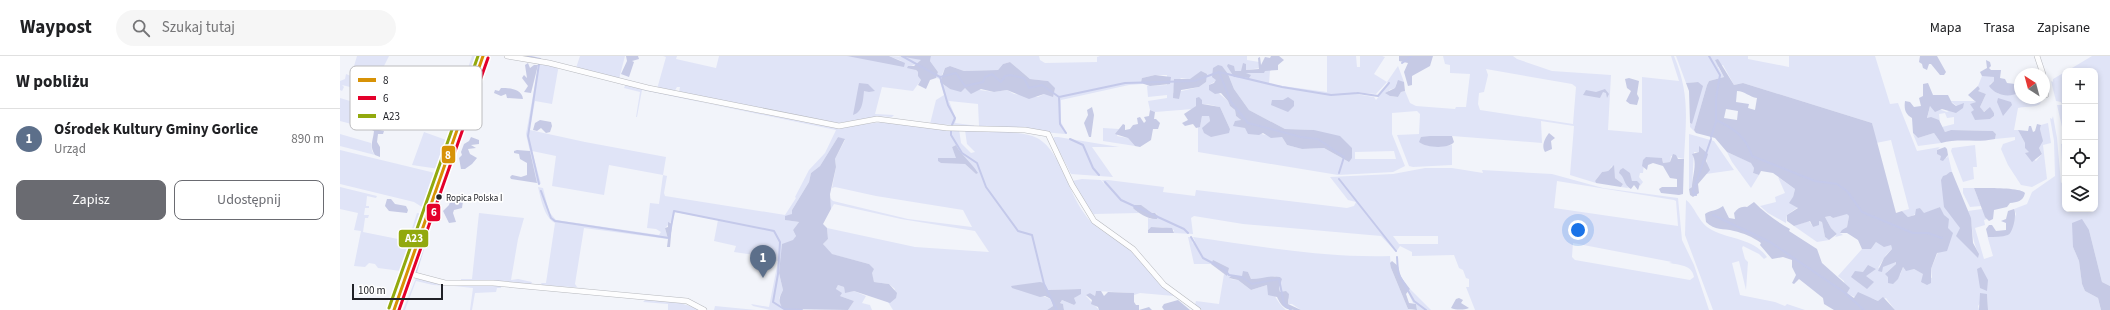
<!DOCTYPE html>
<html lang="pl">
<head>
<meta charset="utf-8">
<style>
	body { margin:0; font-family:"Source Sans 3",sans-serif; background:#f6f6f6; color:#202124 }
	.controls { position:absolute; right:12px; top:12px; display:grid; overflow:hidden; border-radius:8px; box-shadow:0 2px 6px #0003 }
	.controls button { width:36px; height:36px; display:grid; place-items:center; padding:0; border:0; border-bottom:1px solid #e0e0e0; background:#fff; color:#202124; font:20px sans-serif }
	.compass { position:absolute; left:1674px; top:12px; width:36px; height:36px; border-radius:50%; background:#fff; box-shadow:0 2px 6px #0003; rotate:324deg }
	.scale { position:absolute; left:12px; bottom:10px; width:91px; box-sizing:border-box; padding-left:4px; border:2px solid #202127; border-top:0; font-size:11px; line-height:14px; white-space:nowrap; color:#202127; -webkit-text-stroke:3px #fff; paint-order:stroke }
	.you { position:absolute; left:1238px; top:174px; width:14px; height:14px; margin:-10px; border:3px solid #fff; border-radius:50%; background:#1a73e8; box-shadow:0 0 0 6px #1a73e833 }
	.badge { display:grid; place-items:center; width:26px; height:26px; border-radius:50%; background:#6a6b71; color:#fff; font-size:13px; font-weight:700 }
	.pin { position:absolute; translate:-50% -33px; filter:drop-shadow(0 1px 2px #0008) }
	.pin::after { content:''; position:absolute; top:21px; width:14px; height:12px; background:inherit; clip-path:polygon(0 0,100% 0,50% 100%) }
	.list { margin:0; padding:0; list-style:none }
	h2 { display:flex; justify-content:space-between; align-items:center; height:52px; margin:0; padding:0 16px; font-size:17px }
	h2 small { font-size:13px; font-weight:400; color:#757577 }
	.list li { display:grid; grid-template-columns:26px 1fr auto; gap:12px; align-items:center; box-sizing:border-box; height:60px; padding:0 16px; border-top:1px solid #e0e0e0 }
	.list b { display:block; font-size:15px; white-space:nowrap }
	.list p { margin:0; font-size:13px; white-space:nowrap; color:#757577 }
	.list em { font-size:13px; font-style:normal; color:#757577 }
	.actions { display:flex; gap:8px; padding:12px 16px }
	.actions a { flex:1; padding:9px 0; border:1px solid #6a6b71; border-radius:8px; text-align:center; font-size:14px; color:#6a6b71 }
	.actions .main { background:#6a6b71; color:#fff }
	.icon { flex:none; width:22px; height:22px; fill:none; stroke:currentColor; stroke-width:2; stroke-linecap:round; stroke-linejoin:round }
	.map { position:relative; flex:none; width:1770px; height:254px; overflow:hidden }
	header { display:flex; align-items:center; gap:24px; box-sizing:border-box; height:56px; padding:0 20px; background:#fff; border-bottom:1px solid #e0e0e0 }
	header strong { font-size:19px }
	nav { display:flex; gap:22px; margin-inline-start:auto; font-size:14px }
	.search { width:280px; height:36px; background:#f6f6f6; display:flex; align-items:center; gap:10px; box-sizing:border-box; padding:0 14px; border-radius:22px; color:#757577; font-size:15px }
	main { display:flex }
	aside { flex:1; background:#fff }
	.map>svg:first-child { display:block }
	.green { fill:#e0e4f7; fill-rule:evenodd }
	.forest { fill:#c6cae5; fill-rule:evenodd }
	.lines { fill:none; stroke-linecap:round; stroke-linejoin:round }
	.stream { stroke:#c4c9ea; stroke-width:2 }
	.street-casing { stroke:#b7b9be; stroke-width:6 }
	.primary-casing { stroke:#a8a89d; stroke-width:9 }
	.street { stroke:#fdfdfe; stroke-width:5 }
	.primary { stroke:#e7e7e0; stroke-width:8 }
	.bus-1-casing { stroke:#fff; stroke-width:6 }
	.bus-2-casing { stroke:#fff; stroke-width:6 }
	.bus-3-casing { stroke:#fff; stroke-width:6 }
	.bus-1 { stroke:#d79206; stroke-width:3 }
	.bus-2 { stroke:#e4002b; stroke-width:3 }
	.bus-3 { stroke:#92a90e; stroke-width:3 }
	.bus-dot { fill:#202127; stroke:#fff; stroke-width:1.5 }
	.labels { text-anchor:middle; stroke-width:3.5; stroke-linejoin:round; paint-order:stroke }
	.bus-label { font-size:9px; fill:#202127; stroke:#fff; text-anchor:start }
	.key { fill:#fff; stroke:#bcbcbe; stroke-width:1 }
	.key-label { font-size:11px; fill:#202127 }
	.line-badge { stroke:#fff; stroke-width:1.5 }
	.badge-label { font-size:11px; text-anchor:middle; font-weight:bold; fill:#fff }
</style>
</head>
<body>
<header>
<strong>Waypost</strong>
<div class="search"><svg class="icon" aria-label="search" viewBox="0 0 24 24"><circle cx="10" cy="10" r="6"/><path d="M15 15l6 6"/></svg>Szukaj tutaj</div>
<nav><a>Mapa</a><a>Trasa</a><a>Zapisane</a></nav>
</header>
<main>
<aside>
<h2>W pobliżu<small></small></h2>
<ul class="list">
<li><span class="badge" style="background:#5c6f8a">1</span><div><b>Ośrodek Kultury Gminy Gorlice</b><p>Urząd</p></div><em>890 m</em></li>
</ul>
<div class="actions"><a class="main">Zapisz</a><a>Udostępnij</a></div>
</aside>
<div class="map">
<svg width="1770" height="254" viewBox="0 0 1770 254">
	<rect width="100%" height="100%" fill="#f2f4fa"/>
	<!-- green -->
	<path class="green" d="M17,0H49L36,26L27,56L49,63L47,69L39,68L32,64L20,68L23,71L0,65V42L10,45L14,32L2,29L4,31L2,35L0,34V25L5,23L6,18L11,20Z
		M132,0H138L120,54L117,55L114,54Z
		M147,0H151L140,32L137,28Z
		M240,0H285L279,23L236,12Z
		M323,0H337L336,3L376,12L379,0H507L562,5L549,0L572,1L581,4V6L571,10L578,16L581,24L573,35L542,31L535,58L554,59L552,61C531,58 511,68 490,67L339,36L340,31H337L334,36L317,33L326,1Z
		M591,0H699L700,4L705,7L757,6V1L760,0H907V4L919,6L921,12L906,14V8L901,15H895L888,8L900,22H909L906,17L907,16L930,14L929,28L987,36V0H1016L1017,11H1020V0H1042L1045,1L1034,18L1047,26L1058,10L1064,26H1057L1055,32L1049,34L1050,40L1058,41L1061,36L1065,35L1070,47L1076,50L1115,53L1116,51H1126L1130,18L1110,17V9L1105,8L1103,0H1173L1177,3L1212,15L1271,19L1268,74L1302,77V21L1339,25L1331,0H1334C1350,38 1346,63 1344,103L1331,100L1330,106L1323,107L1322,102H1314L1304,108L1303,117H1300L1299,121L1303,126L1300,130V128L1292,125L1287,115L1283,119L1288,132L1281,131L1283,128L1275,122L1272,110L1268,115L1262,116L1255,125L1256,127L1230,119L1234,70L1201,65L1202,87L1112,80L1105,90L1112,89V109L1073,111L1069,110L1057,79L1079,78L1080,58L1077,55L1052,57V78L1065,110L1053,116L998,119L858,96V71H860L862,60H869L870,65L863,72L890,73L880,51C871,49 861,45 853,53L815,56L810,54L808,45L827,42V39L808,41L807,30L827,29V19H815L802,22V28L789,29L721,44V66L726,76L725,78L639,70L638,48L609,45L616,63L615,67L638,70L590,68L596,44L604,39L600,26L610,33L625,32L654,36L667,34L674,38L698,41L704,38L708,25L690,23L670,6L663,8L658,14L624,15L610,10L605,12L600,23L596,22L598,16L590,5ZM1146,13L1232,28L1236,31L1233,68L1140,54L1138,48L1139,37L1144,36L1148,19ZM888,18L894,33L909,54L945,73L974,74L1009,106L984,92L962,93L947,89L942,81C930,82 907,75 900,65L901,64L896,60L895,54L890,50L888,45L869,29ZM841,22L866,26L859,31L833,37L834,31ZM1047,26L1049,28L1036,44L1034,41L1015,38V36L1036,38ZM1054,95L1056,103H1015V96Z
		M1336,0H1408V3L1449,11V0H1535L1550,48L1558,47L1577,95L1600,91L1597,94L1607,102L1608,99L1612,116L1606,119L1615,164L1639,198C1630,182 1634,169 1628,155L1642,153L1647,163L1644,164L1645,169L1635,172L1644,203L1653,200L1647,179L1648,181L1668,179L1676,158L1674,153L1687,148L1692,136L1715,120L1714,85L1710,62L1712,63L1713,60L1717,82L1721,127L1723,126L1721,88L1725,87V153H1755V15H1727L1752,0H1770V230L1762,226L1749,174L1733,191L1739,205L1742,228L1745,235L1758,242L1761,254H1648L1647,238L1638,250L1639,254H1555L1546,242L1538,245C1526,238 1518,245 1506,237L1504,225L1498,220L1522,193H1531L1536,186L1551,189L1552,193L1546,199L1538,212L1555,206L1557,207L1547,216L1560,219L1563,211L1565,214L1574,213L1592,222L1591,213L1608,172L1600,151L1584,158L1580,152C1577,157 1574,160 1568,161L1562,155L1569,153L1551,84L1536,87L1532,67L1403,27L1394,29L1383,9L1378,11L1384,21L1369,25L1367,29L1354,74L1356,77L1350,71V67L1352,68L1358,26L1346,27Z
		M199,6L217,11L218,14L212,48L195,45L190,74L245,86L326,101L323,119L327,120L324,137L325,140L445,159L456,142L455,141L469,114L485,97L496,74L302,34L297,61H296L300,36L284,32L286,28L366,47L493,71L545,66L619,73L621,87L631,97L635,96L627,88L625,74C642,75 686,74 699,83C721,97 728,136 744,157C756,175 773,179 788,192C804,207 818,225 834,240L800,237L794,239L793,237L756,235L755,240L750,237L746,240L759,254H724L723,248L720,247L722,244L734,249V242L741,233L708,234C702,222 686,230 674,230L711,243L713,250L707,254H553L548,246L555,233L549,228L534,226L529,208L491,198L483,188L488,183L487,172L575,191L649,196L635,175L561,163L494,148L491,153L490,142L493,145L568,163L632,171L623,154L536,140L495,131L492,132L496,111L495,103L505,84L498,81L480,110L471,117L469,126L452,154V158L446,164L459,166L453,174L456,180L439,217L443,234L439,242L443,253L446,254H430L413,250L411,248L429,251L438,205L418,201L413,210L415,199L394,196L396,190L374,185L378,164L335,156L332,168L331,166L325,172L328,183L244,172L235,228L237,231L246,232L202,229L201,227H206L215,167C204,161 201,143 198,131L203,132L209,156L216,164L319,179L321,176L316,173L307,172L310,147L319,148L323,119L269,109L264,139L212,130L216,100L192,95L201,128L197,127L186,78ZM616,89C623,101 629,105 636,118L625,108L599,102H617L612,91Z
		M1725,16V84L1717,49H1722L1721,46L1716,45L1711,25L1713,26V23Z
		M1650,19L1654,21V25L1650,28L1651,32L1659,38H1676L1680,36V42H1702L1700,48C1694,52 1685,50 1678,52L1674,74H1678L1690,96L1686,97L1696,105L1702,98L1699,92L1702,82L1700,73L1701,69L1708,67L1711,87L1703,89L1707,123L1692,131L1681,129L1668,109L1661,93L1663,88L1675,84V81L1655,83L1656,78L1653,75L1611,74L1605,76L1602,71L1614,68V61L1607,62L1605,57L1599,58L1600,67L1599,64L1587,63L1590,50L1607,56L1617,50L1610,45H1635L1636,46L1631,48L1641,63H1650L1654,60V57L1650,52L1643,56L1640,51L1646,38L1637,35L1640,33L1638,30L1642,20Z
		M124,67L127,68L114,107L110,106Z
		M763,72L779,73L777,80L788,82L795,90L763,85Z
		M84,76L109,85L99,113L72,109Z
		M1594,77L1601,87L1578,90L1573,78L1578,82Z
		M0,78L31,87L32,95L35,99L0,90Z
		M1349,78L1374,85L1394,114L1366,118L1367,100L1359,96H1354L1352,131L1349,133Z
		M718,81L779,91H752L773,121L731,118L713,83L714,81Z
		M1635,89L1637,111H1633L1634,123L1623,126L1611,95L1612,92Z
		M0,94L95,117L82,151L74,146L0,128Z
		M1387,96L1412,107L1414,112L1413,117L1419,119L1411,132L1392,106Z
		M1085,112H1112L1143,117L1142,114L1212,118L1263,132L1338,142L1342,184L1354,209L1369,254H1135L1126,231H1129V223L1126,222L1123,214L1119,212L1114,199L1072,200V196L1060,190L1056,196L1041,180L903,168L854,160L851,162L853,178L834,177V174L822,171H811L808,174V162L811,163L818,160L816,157H812L802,150L796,155L799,157L754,158L755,160L744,146L732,125L742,123L761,124L766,130L762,124H768L824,131L823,136L855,140L856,134L1007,152L1014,150L1016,146L1008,144L990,121L1053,118ZM1217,125L1334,144L1336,145L1338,170L1214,152ZM1053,180H1098V188H1059ZM1233,187L1332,206L1329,207C1340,209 1352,209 1354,221L1350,224L1235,204L1232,201Z
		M1438,121L1455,133L1453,141L1458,151L1447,159L1446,167L1428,157L1420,150L1436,146L1435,141L1445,137Z
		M0,131L37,140L36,142L27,140L26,150H29V152H25L24,159H29L28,162H25L23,176L68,185L77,157L83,158L61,215L38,212L35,208L29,207L25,211L14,210L21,175L14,174L18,157L0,153Z
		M1623,132H1634L1641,150L1630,151L1623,137Z
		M1346,144C1355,150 1358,167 1372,174C1391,184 1413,182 1427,201L1424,203L1419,198L1403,190L1402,192L1405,203L1408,206L1406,234L1399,205L1392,207L1400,239L1435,246L1445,250L1447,248L1465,254H1373L1345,179Z
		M139,157L184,162L178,183L171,224L178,223L192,226L191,228L121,225V223H132Z
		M1507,157L1509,160L1507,171L1500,177L1503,179L1495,181L1497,178L1491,172L1485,161L1490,160L1493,162Z
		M1469,165L1473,171L1479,165L1482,166L1485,181L1489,184L1477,186L1454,170Z
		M848,181H851L853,188L855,185L853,181C918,190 984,202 1050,200L1051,212L1068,253L1072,254H961L952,248H948L949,243L940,236L939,232L941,226L935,220L923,223H911L908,216L902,220H891L890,223L898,224L911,234L927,229C934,237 938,248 946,254H860L848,245L849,244L855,249L856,245L879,248L884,218L888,220L872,205L871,208H854Z
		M83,184H87L77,217L73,211Z
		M73,222L61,254H58L69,223Z
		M76,222L109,229L111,230L93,229L76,225L65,254H63Z
		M115,229L161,230V232H157L156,236L135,237L132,254H130L133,232L114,230Z
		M498,229L504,231L505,236L514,235L526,240L522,247L530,249L532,254H508L514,245L500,240L496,233Z
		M1070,233L1091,254H1075L1077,253L1076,248L1073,247L1068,236Z
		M306,243L337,246L362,254H328V248L303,246Z
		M375,250L416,254H374Z"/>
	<!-- forest -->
	<path class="forest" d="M286,0H298L299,3L292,5L294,6L289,21L281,18L287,5Z
		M507,0H549L565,7L564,11Z
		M559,0H591L590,5L598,16L596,22L590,24L586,33L578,29L581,24L578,20V16L576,14L567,12L568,10H574L581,4Z
		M931,0H939L944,4L938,9V14L925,15L924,17H906L911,19L909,22L894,21L887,10L888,8L894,10L895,15H901L903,7L906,8V14L919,13L918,2L920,1L921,9L925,1L930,2Z
		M1093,0L1090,10L1072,20V29L1068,30L1064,16L1068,7L1059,5V0Z
		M1580,0H1597L1606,16L1604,19H1600L1591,8H1589L1587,14L1583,12L1582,8L1579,6Z
		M1378,3L1394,29L1403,27L1532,67L1556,157L1562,155L1568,161L1575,159L1576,153L1580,152L1584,157L1600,151L1604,159L1609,163L1608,172L1613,177L1607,195L1597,197L1591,213V227L1587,229L1581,226L1583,218L1574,213L1566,215L1563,211L1558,223L1553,228L1548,227V221L1545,218L1556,208V206L1543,211L1542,216L1538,215L1544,202L1552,193L1551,189L1544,191L1536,186L1531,193H1522L1518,184L1507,177H1500L1502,174L1507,171L1509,160L1507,158L1493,162L1490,160L1485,161L1491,172L1497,178L1489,184L1485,181L1482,166L1479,165V169L1473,171L1470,165L1454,170L1447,165V159L1458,152L1449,147L1453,141L1455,133L1433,117L1421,115L1419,119L1413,117L1414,112L1411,107L1387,96L1375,82L1356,77L1354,74L1367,29L1369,25L1384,21L1375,4ZM1397,35C1405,35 1409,41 1417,42L1415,54L1408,52L1409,48L1396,46ZM1386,53L1398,55L1397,64L1384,62Z
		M1646,4L1650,6L1651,10L1649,12L1651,14H1661L1660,22L1665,23L1667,27L1675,28L1680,25V36C1670,42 1656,40 1649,30L1654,25V21L1642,20L1640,16L1647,12Z
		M670,6L690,23L708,25L715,32L713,41L704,38L689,43L667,34L654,36L641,33L631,38L625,32L621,36L610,33L600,26L605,12L610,10L624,15L658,14L663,8Z
		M188,7L190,12L194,9H198L191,37L184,36L188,30L182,22L184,19L187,22L185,9Z
		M878,9L882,10L888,18L894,33L909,54L945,73L974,74L1000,80L1012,92V102L1009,106L984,92L962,93L947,89L942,81L931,82L923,77L919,79L908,78L905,72L893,70L895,65L901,64L896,60L895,54L890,50L888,45L881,37L875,38L869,34V29L874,27L876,24L872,21L873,12Z
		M861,15L867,18L866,26L859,31L841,34L839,43L833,42L834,23H850Z
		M815,19L831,21L830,28L810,30L801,27L802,22Z
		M1289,22L1299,25L1297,38L1299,42L1297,49L1290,48L1286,45L1291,35L1287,32L1285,23Z
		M1058,24L1064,26L1065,35L1061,36L1058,41L1050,40L1045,37L1055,32Z
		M1358,26L1363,30L1352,68L1350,67L1349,35L1346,27Z
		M519,27L528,28L535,35L529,36L524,35C523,44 523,56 513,59Z
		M1588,27L1593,39H1608L1612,47L1616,50L1624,47L1623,52L1616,57L1602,53L1595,56L1590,50L1587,62L1591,61L1599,64L1605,76L1611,74L1653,75L1656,78L1655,83C1637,87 1618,82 1601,87L1594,77L1578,82L1573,77L1572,62C1565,58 1564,53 1565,45L1570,46L1574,51L1581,50L1579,42L1583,40V28Z
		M1638,30L1640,33L1638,35L1646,38L1640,51L1644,56L1650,51L1654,57V60L1650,63L1635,64L1631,56L1634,54L1630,48L1636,46L1628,39Z
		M161,32C170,32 182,33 183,43L167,42L166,38L161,40L154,37L155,34L159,35Z
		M1265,33L1269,38L1267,42L1266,37L1263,36L1260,42L1243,39L1246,34L1256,36Z
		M859,41L862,44V48L880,51L890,73L889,77L871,81L864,77L862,72L870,65L869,60H862L860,71L856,72L853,68L845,70L842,67L848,64L844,58L856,50V42Z
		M948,41L954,45V50L948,56L931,49L932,44H943Z
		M1658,42L1671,46L1672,49L1663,60L1657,46Z
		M752,51L754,59L751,81H749L744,67L748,59L747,54Z
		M810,54L815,56L814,63H816L820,67L818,73H813L811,84L800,91L795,90L788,82L775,78L783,68L785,69V74L790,73L793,69L798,68L797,62L800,61L804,67L806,65L804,61L809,60Z
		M20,64H32L39,68V74L44,75L43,78H38L37,86L40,91V101L35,99C29,90 33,85 34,75L20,68Z
		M200,64L211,66L212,70L210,76L206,77L201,72L197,75L193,74L195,67Z
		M1697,68L1701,69L1700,73L1703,85L1699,92L1702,98L1692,106L1685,97L1689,96L1685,92V87L1678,74L1688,75L1689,70H1691L1693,76L1695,75Z
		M1209,77L1215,82L1211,85L1212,93L1205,96C1201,90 1205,82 1209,77Z
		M1090,80H1112L1114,86C1109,93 1086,92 1079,86L1081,81Z
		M131,81L139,84V88L131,89L136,92L128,93L130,98L137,102L132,108L125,113H121L119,102L122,99L121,96L124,88L129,85Z
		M498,81L505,83L495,103L496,111L490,138L491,153L483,168L487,172L488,183L483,188L492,198L529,208L534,213L532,217L534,226L549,228L557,237L556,242L550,247L514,235L505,237L504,231L498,229L496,233L502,237L500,240L514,245L508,254L443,253C438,245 439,242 443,234L439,217L442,188L453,184L456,180L453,174L459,166L445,164V160L452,158V154L469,126L471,117L480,110Z
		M616,89C622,100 631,106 638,117L636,118L625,108L601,107L598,105V102H616L612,91Z
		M1359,90L1368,98L1366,105L1370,114L1358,128L1359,137L1353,141L1350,139L1349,133L1352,131C1352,122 1358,106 1352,98L1359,96Z
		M1605,91L1607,93L1608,99L1603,105L1600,104L1601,100L1597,98V94Z
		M177,94L190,95L197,127L171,123L170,121L172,119L181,121L187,119V107L180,103L179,98L174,97V95Z
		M1333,98L1336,99L1338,103H1344L1343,138L1339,139L1321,137L1319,133L1322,131H1337V123L1330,122L1323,110L1313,107L1308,109L1307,114L1302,110L1303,104L1306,101L1322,102L1323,107L1330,106Z
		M1274,109L1275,122L1283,128L1281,131L1256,127L1255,125L1262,116L1268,115Z
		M1283,112L1290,117L1292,125H1297L1300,128L1298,134L1294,129L1291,133C1284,130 1285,121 1279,117L1280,114Z
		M1610,116H1612L1631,162L1633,187L1639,198L1638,202L1616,180L1620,172L1604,151L1601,124L1603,120L1606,119Z
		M1634,132C1643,132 1681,131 1685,137C1683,146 1677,146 1670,147L1667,151L1654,154L1653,163L1649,165L1645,161Z
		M112,140L118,141L123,145L122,152L114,154L113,157L116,166L109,167L103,155L109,149Z
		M47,143H51L55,148L66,150L68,154L67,157L49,155L45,150Z
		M1414,146C1425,157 1436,165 1450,173L1449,175L1477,193L1482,207L1510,232L1507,237L1514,242L1518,236L1538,245L1543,241L1555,254H1494L1484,248L1483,242L1459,223L1454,228L1452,227L1456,219L1452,211V204L1443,201L1432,203L1420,189L1421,187C1413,181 1403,177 1394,175C1383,172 1375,175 1366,166L1365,158C1370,154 1377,155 1383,150L1389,162L1395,163L1394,157C1398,152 1401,150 1407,151Z
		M795,149H801L812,157H815L818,160L817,163C809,164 798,157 793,152Z
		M1674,153C1677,158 1673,177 1668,179C1662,181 1654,181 1648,181L1646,173L1649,169H1652L1656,175L1666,174V167L1661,165L1666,163L1668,155Z
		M1742,163L1749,174L1762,226L1770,230V254H1761L1758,242L1745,235L1742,228L1739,205L1733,191L1732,167Z
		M328,166L332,168L330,191H327L328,183L325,172L328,171Z
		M811,171L832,172L834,177H808V174Z
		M873,204L889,212L887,220L871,208Z
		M1052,205L1058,210L1061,221L1070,233L1066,238L1069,247L1076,248L1077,254L1068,253L1051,212L1050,207Z
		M1528,209L1536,213L1526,220L1534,226L1527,233L1511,221L1515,215L1523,216Z
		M1641,211L1648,224L1647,235L1640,232L1637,213Z
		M903,215L908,216L911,223C922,223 930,219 940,221L942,223L939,232L940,236L946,235L949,238L948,248L961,254C948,254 943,254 937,241L928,239L927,229L911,234L898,224L889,222L891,220H902Z
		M700,226L704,227L708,234L741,233V238L734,242L736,247L734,249L722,244L720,247L723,248L724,254H707L713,250L711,243L705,240L700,241L672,232L671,230Z
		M756,235H761L764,240L768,236L794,237V246L796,249H799V254L809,251L812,254H759L758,251L751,248L752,244L746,239L750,237L755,240Z
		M1640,237L1647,238L1648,254H1639Z
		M1119,242L1123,244L1121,247L1129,252C1124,254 1116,254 1111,252L1116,243Z
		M838,244L850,254H824L822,251L824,248Z"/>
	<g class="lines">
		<!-- stream -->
		<path class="stream" d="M187,0L200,3
			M562,0L600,21L616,17L625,30L643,26L645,21L652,18L661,26L665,20L670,19L684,22L689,32L702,29L719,41L785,27L854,25L879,16L891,46L908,67L961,81L978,83L1004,101L999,117
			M1369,0L1380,19L1376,42V66L1371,81
			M1062,7L1072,0
			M199,8L188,80L199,128
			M879,16L942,31L991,39L1018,37L1038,40L1049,27
			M600,21L608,49L615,62L612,69
			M719,41L720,68L726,77
			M128,63L149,0
			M1376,64C1395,73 1406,81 1412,100L1475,125L1497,128L1507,135L1522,156L1573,177H1588L1602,182
			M611,74V79L622,97L637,107L646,131L678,175L692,179L704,228L717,254
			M730,83L743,89L753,112L759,119
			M112,106L126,68
			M999,123L1056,195
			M765,126L781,144L844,173L848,177
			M201,135L211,162L215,165L329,182L334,155L434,175L440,186L438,218L433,246L444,253L462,254
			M1356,139L1353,136L1371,83
			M1373,159L1430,186L1504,236L1524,254
			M87,180L108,119
			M851,181L863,202L884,213L889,219L902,221L912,228L939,223L944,248L951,254
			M1057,201L1058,217L1074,245L1086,254
			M76,215L85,185
			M60,254L72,223"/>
		<defs>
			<path id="street" d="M167,0L209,7L308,32L499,70L537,63L607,72L685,74L708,78L732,129L754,165L793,193L824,229L858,254
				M1697,0L1703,18
				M1704,26L1706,39
				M67,217L105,227H153L347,245L364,254"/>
			<path id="primary" d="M54,254L143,0"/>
		</defs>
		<!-- street casing -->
		<use href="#street" class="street-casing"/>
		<!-- primary casing -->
		<use href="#primary" class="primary-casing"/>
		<!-- street -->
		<use href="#street" class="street"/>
		<!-- primary -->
		<use href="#primary" class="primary"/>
		<defs>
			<path id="bus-1" d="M54,254L143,0"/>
			<path id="bus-2" d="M59,254L148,2"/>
			<path id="bus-3" d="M49,252L138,0"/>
		</defs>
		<!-- bus-1 casing -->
		<use href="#bus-1" class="bus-1-casing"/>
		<!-- bus-2 casing -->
		<use href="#bus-2" class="bus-2-casing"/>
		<!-- bus-3 casing -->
		<use href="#bus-3" class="bus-3-casing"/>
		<!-- bus-1 -->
		<use href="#bus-1" class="bus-1"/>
		<!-- bus-2 -->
		<use href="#bus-2" class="bus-2"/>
		<!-- bus-3 -->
		<use href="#bus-3" class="bus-3"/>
	</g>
	<!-- markers -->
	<circle class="bus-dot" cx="99" cy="141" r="3.5"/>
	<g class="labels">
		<!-- bus labels -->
		<g class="bus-label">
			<text x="106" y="145">Ropica Polska I</text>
		</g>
	</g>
	<!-- legend -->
	<rect x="10" y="10" width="132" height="64" rx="6" class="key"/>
	<rect x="18" y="22" width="18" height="4" fill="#d79206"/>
	<rect x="18" y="40" width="18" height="4" fill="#e4002b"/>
	<rect x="18" y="58" width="18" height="4" fill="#92a90e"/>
	<g class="key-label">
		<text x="43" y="28">8</text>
		<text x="43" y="46">6</text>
		<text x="43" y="64">A23</text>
	</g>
	<g class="line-badge">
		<rect x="101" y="89" width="15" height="19" rx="4" fill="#d79206"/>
		<rect x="86" y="147" width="15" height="19" rx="4" fill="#e4002b"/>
		<rect x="58" y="173" width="31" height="19" rx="4" fill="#92a90e"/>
	</g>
	<g class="badge-label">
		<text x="108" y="103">8</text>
		<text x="94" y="160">6</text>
		<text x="74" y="186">A23</text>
	</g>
</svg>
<div class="controls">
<button>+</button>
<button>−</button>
<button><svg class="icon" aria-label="locate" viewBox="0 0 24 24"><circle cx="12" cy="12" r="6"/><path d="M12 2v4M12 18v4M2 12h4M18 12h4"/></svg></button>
<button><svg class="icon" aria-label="layers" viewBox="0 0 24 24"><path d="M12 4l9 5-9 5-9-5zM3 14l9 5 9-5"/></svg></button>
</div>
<svg class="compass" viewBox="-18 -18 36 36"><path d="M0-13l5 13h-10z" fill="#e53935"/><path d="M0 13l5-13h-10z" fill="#757577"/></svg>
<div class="scale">100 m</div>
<div class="you"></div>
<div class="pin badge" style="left:423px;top:222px;background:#5c6f8a">1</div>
</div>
</main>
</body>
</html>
